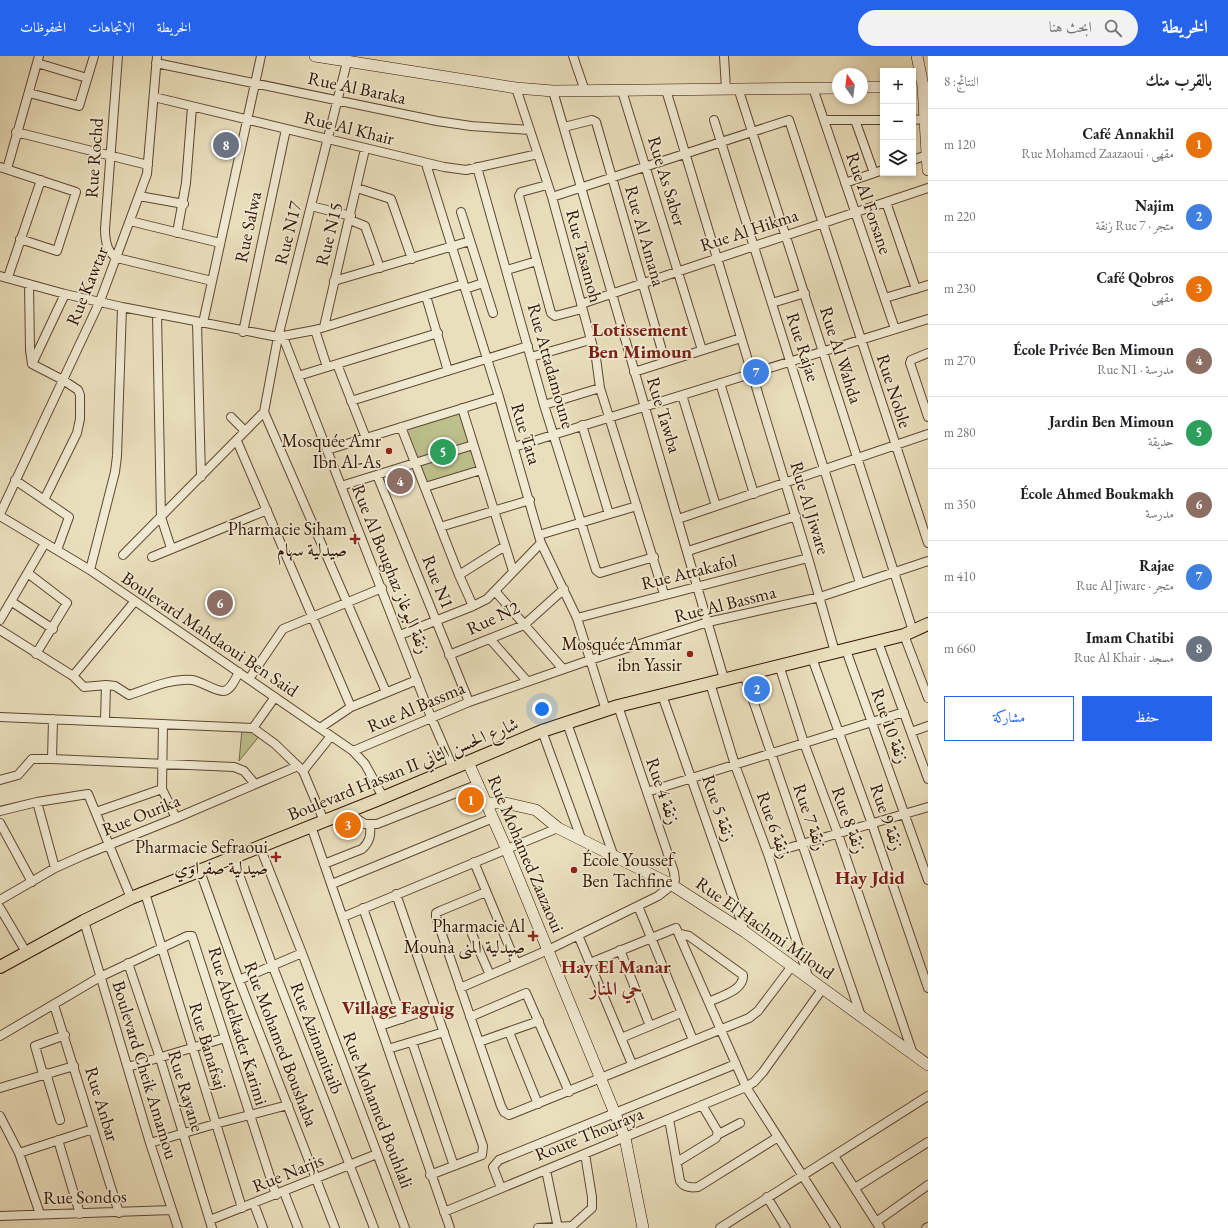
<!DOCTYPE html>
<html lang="ar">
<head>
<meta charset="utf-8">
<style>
	body { margin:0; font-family:"EB Garamond",Amiri,serif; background:#f2f2f2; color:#202124; direction:rtl }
	.controls { position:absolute; right:12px; top:12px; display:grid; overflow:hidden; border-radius:0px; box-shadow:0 2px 6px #0003 }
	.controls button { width:36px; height:36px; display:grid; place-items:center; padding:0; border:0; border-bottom:1px solid #e0e0e0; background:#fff; color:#202124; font:20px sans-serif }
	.compass { position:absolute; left:832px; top:12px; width:36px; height:36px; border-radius:50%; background:#fff; box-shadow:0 2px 6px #0003; rotate:346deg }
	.you { position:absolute; left:542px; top:653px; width:14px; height:14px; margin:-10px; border:3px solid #fff; border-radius:50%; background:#1a73e8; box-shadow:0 0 0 6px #1a73e833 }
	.badge { display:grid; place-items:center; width:26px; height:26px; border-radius:50%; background:#2563eb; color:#fff; font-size:13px; font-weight:700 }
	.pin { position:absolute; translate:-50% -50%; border:2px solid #fff; box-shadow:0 1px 4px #0006 }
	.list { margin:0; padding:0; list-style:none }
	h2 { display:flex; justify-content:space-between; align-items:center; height:52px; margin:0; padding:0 16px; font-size:17px }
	h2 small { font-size:13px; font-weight:400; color:#757577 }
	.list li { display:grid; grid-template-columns:26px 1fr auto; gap:12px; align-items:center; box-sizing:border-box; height:72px; padding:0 16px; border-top:1px solid #e0e0e0 }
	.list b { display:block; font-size:15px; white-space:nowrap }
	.list p { margin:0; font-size:13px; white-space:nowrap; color:#757577 }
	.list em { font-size:13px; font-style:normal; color:#757577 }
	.actions { display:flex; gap:8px; padding:12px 16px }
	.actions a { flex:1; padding:9px 0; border:1px solid #2563eb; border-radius:0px; text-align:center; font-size:14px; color:#2563eb }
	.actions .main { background:#2563eb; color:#fff }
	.icon { flex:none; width:22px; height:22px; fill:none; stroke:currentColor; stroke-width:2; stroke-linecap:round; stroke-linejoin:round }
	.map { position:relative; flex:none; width:928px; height:1172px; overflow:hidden; direction:ltr }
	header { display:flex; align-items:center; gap:24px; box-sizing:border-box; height:56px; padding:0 20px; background:#2563eb; color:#fff }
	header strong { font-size:19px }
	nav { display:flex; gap:22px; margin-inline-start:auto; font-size:14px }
	.search { width:280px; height:36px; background:#f2f2f2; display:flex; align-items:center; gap:10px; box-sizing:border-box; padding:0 14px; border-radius:22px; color:#757577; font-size:15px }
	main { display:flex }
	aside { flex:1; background:#fff }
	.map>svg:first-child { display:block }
	.green { fill:#bdc08c; stroke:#766a48 }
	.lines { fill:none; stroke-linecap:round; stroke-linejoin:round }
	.street-casing { stroke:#5d4731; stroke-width:10 }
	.secondary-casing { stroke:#2e1403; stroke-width:12 }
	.primary-casing { stroke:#2e1403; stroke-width:14 }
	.street { stroke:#f1ead3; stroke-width:8 }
	.secondary { stroke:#f1ead3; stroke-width:11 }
	.primary { stroke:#eadfbc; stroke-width:12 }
	.poi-dot { fill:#8f2418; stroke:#f1ead3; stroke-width:1.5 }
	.labels { text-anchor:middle; stroke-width:3.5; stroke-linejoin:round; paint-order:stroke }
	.street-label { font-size:18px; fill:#2e1403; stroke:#f1ead3 }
	.poi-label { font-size:18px; fill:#2e1403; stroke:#f1ead3; text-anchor:end }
	.neighbourhood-label { font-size:19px; font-weight:bold; fill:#7a1f14; stroke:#f1ead3 }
</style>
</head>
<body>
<header>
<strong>الخريطة</strong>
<div class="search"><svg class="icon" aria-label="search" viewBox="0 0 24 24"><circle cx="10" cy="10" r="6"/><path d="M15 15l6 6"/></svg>ابحث هنا</div>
<nav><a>الخريطة</a><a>الاتجاهات</a><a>المحفوظات</a></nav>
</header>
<main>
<aside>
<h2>بالقرب منك<small>النتائج: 8</small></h2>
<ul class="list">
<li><span class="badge" style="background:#e8710a">1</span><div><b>Café Annakhil</b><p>مقهى · Rue Mohamed Zaazaoui</p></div><em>120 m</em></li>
<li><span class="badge" style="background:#3f7fe0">2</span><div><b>Najim</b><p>متجر · Rue 7 زنقة</p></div><em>220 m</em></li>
<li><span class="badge" style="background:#e8710a">3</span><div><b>Café Qobros</b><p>مقهى</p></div><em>230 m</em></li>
<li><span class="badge" style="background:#8d6e63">4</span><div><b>École Privée Ben Mimoun</b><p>مدرسة · Rue N1</p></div><em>270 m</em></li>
<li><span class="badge" style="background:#2e9e5b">5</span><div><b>Jardin Ben Mimoun</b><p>حديقة</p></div><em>280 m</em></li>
<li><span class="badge" style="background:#8d6e63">6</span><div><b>École Ahmed Boukmakh</b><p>مدرسة</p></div><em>350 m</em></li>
<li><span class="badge" style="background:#3f7fe0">7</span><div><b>Rajae</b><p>متجر · Rue Al Jiware</p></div><em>410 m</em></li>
<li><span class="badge" style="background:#6b7280">8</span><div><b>Imam Chatibi</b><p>مسجد · Rue Al Khair</p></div><em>660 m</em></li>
</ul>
<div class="actions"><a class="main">حفظ</a><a>مشاركة</a></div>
</aside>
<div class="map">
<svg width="928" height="1172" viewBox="0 0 928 1172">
	<rect width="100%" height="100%" fill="#eadfbc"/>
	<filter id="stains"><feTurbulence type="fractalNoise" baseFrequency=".005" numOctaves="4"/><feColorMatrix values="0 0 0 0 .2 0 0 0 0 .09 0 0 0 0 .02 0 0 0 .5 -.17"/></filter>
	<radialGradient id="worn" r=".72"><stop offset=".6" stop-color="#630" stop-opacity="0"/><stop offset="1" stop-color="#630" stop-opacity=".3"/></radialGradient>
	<!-- green -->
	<path class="green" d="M459,357L479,419L430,434L404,373Z
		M252,673L260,679L239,705L242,674Z"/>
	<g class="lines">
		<defs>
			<path id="street" d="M118,0L105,173C105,184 107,197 117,202L212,225
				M573,0L585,35
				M724,0L726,33
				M37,7L87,22
				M156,7L437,65L471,70L530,74
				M516,32L552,141L596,302L600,332L664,538
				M738,32L913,575
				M813,32L895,273
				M666,34L808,502L835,596
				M553,35L724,623
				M622,35L702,294
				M29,37L79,50L94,0
				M154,41L444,111L466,114L538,98
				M714,64L860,527
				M824,64H883
				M855,64L874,117
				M913,64L925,63
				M564,71L592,64L596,66L665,305
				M16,76L148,109
				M913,104L927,99
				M426,108L499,341L541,487L577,562L606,654
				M0,111L76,136L57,195L20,183
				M477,111L544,349L596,514L600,517L654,501
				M7,113L39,0
				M845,127L883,114
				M547,129L521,136L519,140L551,257L555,260L582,253
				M357,132L391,143L412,203
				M139,140L184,148
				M552,141L789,64L928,487
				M886,146L916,233
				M311,150L351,160
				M461,156L493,257
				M350,164L365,170L380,212
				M130,165L220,187
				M177,177L186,127L192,51
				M507,214L537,205
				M0,220L65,238L122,251L278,281L315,274L463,228
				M8,221L41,124
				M334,225L470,185
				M29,228L30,294L32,308L63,324L78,334L80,339V363L77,377L44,444
				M465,233L483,227
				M426,240L448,315
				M885,242L928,229
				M772,247L805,237
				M581,248L928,132
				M157,258L161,461L171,492
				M197,266L201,421
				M203,267L261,0
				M324,271L365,93
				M315,274L327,311
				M243,276L286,73
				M283,281L431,661L453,712
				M928,297L911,304L910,307L928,361
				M531,301L590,284
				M32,308L65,238
				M337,308L366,382
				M634,316L741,282
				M298,320L438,277
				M720,327L754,438
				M682,339L716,450
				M351,345L528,290
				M544,349L600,332
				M462,352L513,515
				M264,356L278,281L347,6
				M264,356L386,636
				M231,361L245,375
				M582,369L609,458
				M401,371L459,519L473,550
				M237,385L351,651
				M514,391L928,263
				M327,394L499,341
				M377,419L469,646
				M15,424L69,461L57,494
				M341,430L473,389
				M425,431L481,414
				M0,458L100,245L147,118L157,0
				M0,460L90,514L353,695L365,708L383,741
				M678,463L928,378
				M440,471L530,444
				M539,479L637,450
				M688,495L796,460
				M123,499L264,356
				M152,501L267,454
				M90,514L115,416L117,400L122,251
				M29,518L67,547L36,598
				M459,519L505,490
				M495,535L563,613
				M12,546L53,573
				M577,562L808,502
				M0,564L45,487
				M0,574L73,620L84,631L106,629
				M400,579L473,550L487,543L541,487
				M904,579L928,642
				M490,583L527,625
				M878,586L928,723
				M846,594L928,824
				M449,599L524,569L564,533
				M812,602L872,768L928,932
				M779,609L804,687L838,778L913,998
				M744,618L861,960
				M73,620L135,545
				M249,623L283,573L382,532
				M710,627L735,709L768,798L809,923
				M662,639L745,876
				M0,661L253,672L275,688L303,715L324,765
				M105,665L106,629L115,630L129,639C148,633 171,622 192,624C201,625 216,636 224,635C232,633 235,623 239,616
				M567,667L614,801
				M163,668L162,733L176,762
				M253,672L275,641
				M320,672L351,651L417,624
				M542,675L582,785
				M911,676L928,670
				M353,695L469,646L590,604L708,566L820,541L928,505
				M52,703L53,663
				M303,715L331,680
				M0,724L18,719L32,703H52L234,711L244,715L255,728
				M647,736L904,656
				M37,746L55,812
				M0,755L37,746L88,738L131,842
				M96,756L162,733
				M346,756L365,768H377L479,728
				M0,767L32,826
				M311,770L450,1172
				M260,791L302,897L405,1172
				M768,798L928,751
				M233,802L273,911L374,1172
				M474,806L516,907
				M324,808L362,793C370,786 371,779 370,768
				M200,815L239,924L335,1172
				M332,828L493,762
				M486,836L440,855L436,857V861L501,1050L504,1056L509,1059L749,962L758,955L792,910
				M145,837L242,1152
				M396,838L483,1090L482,1099L430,1119
				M0,844L55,812L84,799L176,762L298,710
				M638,850L693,984
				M0,852L26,896
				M363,852L402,963
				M343,861L558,772
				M84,865L150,1087L178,1172
				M472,878L490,919
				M680,878L689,880L743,919C744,935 720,940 709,946
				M578,879L632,1008
				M620,894L650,970
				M128,907L160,1002L212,1172
				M590,907L676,872L746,1031L836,1172
				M239,924L302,897
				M460,932L548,894L658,840L672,829L675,824L674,816L618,650
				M54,949L119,1157
				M470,961L526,937L569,1036
				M380,970L436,951
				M509,976L538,1048
				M0,980L100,921L187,880H192L276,1139
				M621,982L681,957
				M412,986L454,1110
				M479,986L539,965
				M388,993L444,976
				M128,1011L225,982
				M46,1017L60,1064
				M43,1018L35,990L65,979
				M0,1032L74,1010
				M0,1060L19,1097L40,1158
				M669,1063L680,1125C684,1132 691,1132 698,1131L778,1081
				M717,1079L740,1067
				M58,1084L80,1158
				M150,1087L215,1068L288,1049
				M19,1097L93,1073
				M834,1100L880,1172
				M677,1106L716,1082L718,1076L702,1049
				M546,1114L558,1172
				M501,1132L493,1111L499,1104L736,1008
				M855,1132L928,1086
				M284,1136L298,1172
				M767,1141L786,1172
				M254,1148L263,1172
				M444,1156L746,1031L754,1026L763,1016L823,932
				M0,1160L172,1154
				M210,1164L377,1098
				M876,1166L928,1129
				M538,1172L572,1170L592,1152V1141L585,1098
				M720,1172L928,1040
				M926,1172L928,1171"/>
			<path id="secondary" d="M315,0L516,32L553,35L838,32
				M917,0L923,30L928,114
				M862,31H883
				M468,706L506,792L625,1082L643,1172
				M486,747H505L536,754L558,772L672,829L745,876L928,1009"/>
			<path id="primary" d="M0,911L84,865L131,842L377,744L542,675L618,650L904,579L928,568"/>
		</defs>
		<!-- street casing -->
		<use href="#street" class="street-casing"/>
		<!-- secondary casing -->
		<use href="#secondary" class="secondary-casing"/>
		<!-- primary casing -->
		<use href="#primary" class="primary-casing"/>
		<!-- street -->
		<use href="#street" class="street"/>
		<!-- secondary -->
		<use href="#secondary" class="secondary"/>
		<!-- primary -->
		<use href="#primary" class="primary"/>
	</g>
	<!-- markers -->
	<g class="poi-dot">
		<circle cx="389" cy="395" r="4"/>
		<path d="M353 477h4v4h4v4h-4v4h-4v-4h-4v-4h4z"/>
		<circle cx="690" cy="598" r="4"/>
		<path d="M274 795h4v4h4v4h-4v4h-4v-4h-4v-4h4z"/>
		<circle cx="574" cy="814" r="4"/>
		<path d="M531 874h4v4h4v4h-4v4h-4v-4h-4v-4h4z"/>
	</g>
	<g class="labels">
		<!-- street labels -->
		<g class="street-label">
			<text transform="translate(357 32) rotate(12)" y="6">Rue Al Baraka</text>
			<text transform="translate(349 72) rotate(14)" y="6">Rue Al Khair</text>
			<text transform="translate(94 102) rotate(-86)" y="6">Rue Rochd</text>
			<text transform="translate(667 125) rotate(73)" y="6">Rue As Saber</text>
			<text transform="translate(869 147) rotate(71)" y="6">Rue Al Forsane</text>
			<text transform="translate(248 171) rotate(-78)" y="6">Rue Salwa</text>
			<text transform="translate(749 174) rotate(-18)" y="6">Rue Al Hikma</text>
			<text transform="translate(288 177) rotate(-76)" y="6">Rue N17</text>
			<text transform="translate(329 178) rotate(-76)" y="6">Rue N15</text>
			<text transform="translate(645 180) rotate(74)" y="6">Rue Al Amana</text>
			<text transform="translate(584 200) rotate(75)" y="6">Rue Tasamoh</text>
			<text transform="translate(87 230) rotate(-68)" y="6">Rue Kawtar</text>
			<text transform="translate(803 291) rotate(72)" y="6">Rue Rajae</text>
			<text transform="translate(841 299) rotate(72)" y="6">Rue Al Wahda</text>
			<text transform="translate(551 310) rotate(74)" y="6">Rue Attadamoune</text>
			<text transform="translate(894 335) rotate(72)" y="6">Rue Noble</text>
			<text transform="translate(664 359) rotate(73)" y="6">Rue Tawba</text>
			<text transform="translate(526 378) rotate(73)" y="6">Rue Tata</text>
			<text transform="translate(810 452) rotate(73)" y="6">Rue Al Jiware</text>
			<text transform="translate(391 513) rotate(68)" y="6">Rue Al Boughaz زنقة البوغاز</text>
			<text transform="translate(689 516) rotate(-14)" y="6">Rue Attakafol</text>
			<text transform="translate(438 526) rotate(68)" y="6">Rue N1</text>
			<text transform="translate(725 548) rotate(-14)" y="6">Rue Al Bassma</text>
			<text transform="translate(493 562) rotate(-25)" y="6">Rue N2</text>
			<text transform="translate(210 578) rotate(34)" y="6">Boulevard Mahdaoui Ben Said</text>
			<text transform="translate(416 651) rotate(-23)" y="6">Rue Al Bassma</text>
			<text transform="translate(890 670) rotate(70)" y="6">Rue 10 زنقة</text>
			<text transform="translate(403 713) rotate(-22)" y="6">Boulevard Hassan II شارع الحسن الثاني</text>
			<text transform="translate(663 735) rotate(71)" y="6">Rue 4 زنقة</text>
			<text transform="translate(719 752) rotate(71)" y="6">Rue 5 زنقة</text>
			<text transform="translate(141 759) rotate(-22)" y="6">Rue Ourika</text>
			<text transform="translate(810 761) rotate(71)" y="6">Rue 7 زنقة</text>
			<text transform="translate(887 761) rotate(71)" y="6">Rue 9 زنقة</text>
			<text transform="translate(849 764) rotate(70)" y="6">Rue 8 زنقة</text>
			<text transform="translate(774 769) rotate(70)" y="6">Rue 6 زنقة</text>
			<text transform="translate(526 798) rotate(67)" y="6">Rue Mohamed Zaazaoui</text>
			<text transform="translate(765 872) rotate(35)" y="6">Rue El Hachmi Miloud</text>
			<text transform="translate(238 970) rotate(73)" y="6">Rue Abdelkader Karimi</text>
			<text transform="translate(317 982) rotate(69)" y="6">Rue Azimanitaib</text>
			<text transform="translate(281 988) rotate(69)" y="6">Rue Mohamed Boushaba</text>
			<text transform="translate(208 990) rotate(73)" y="6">Rue Banafsaj</text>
			<text transform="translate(145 1014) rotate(73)" y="6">Boulevard Cheik Amamou</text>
			<text transform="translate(186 1035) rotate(73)" y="6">Rue Rayane</text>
			<text transform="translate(102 1048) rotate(73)" y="6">Rue Anbar</text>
			<text transform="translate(378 1054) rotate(69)" y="6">Rue Mohamed Bouhlali</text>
			<text transform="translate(589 1078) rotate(-22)" y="6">Route Thouraya</text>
			<text transform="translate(288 1117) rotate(-22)" y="6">Rue Narjis</text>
			<text transform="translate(85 1141) rotate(-1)" y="6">Rue Sondos</text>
		</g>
		<!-- poi labels -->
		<g class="poi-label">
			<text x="381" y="391">Mosquée Amr<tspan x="381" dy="21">Ibn Al-As</tspan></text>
			<text x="347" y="479">Pharmacie Siham<tspan x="347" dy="21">صيدلية سهام</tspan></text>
			<text x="682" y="594">Mosquée Ammar<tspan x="682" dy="21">ibn Yassir</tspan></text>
			<text x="268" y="797">Pharmacie Sefraoui<tspan x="268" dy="21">صيدلية صفراوي</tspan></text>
			<text x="582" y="810" text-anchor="start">École Youssef<tspan x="582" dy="21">Ben Tachfine</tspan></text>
			<text x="525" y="876">Pharmacie Al<tspan x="525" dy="21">Mouna صيدلية المنى</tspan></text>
		</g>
		<!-- neighbourhood labels -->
		<g class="neighbourhood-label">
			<text x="640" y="280">Lotissement<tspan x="640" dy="22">Ben Mimoun</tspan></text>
			<text x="870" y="828">Hay Jdid</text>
			<text x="616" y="917">Hay El Manar<tspan x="616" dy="22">حي المنار</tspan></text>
			<text x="398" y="958">Village Faguig</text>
		</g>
	</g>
	<rect width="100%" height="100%" filter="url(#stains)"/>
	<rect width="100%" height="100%" fill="url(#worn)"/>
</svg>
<div class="controls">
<button>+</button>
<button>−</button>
<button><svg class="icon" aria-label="layers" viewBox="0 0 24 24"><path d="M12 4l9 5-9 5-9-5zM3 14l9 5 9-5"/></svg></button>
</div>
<svg class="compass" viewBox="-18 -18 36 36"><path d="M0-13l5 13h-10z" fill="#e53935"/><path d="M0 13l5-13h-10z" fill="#757577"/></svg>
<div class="you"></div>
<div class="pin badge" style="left:471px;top:744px;background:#e8710a">1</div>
<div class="pin badge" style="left:757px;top:633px;background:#3f7fe0">2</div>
<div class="pin badge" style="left:348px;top:769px;background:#e8710a">3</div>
<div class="pin badge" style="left:400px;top:425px;background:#8d6e63">4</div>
<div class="pin badge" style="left:443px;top:396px;background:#2e9e5b">5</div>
<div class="pin badge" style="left:220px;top:547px;background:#8d6e63">6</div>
<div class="pin badge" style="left:756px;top:316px;background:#3f7fe0">7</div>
<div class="pin badge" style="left:226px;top:89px;background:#6b7280">8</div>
</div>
</main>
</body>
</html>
